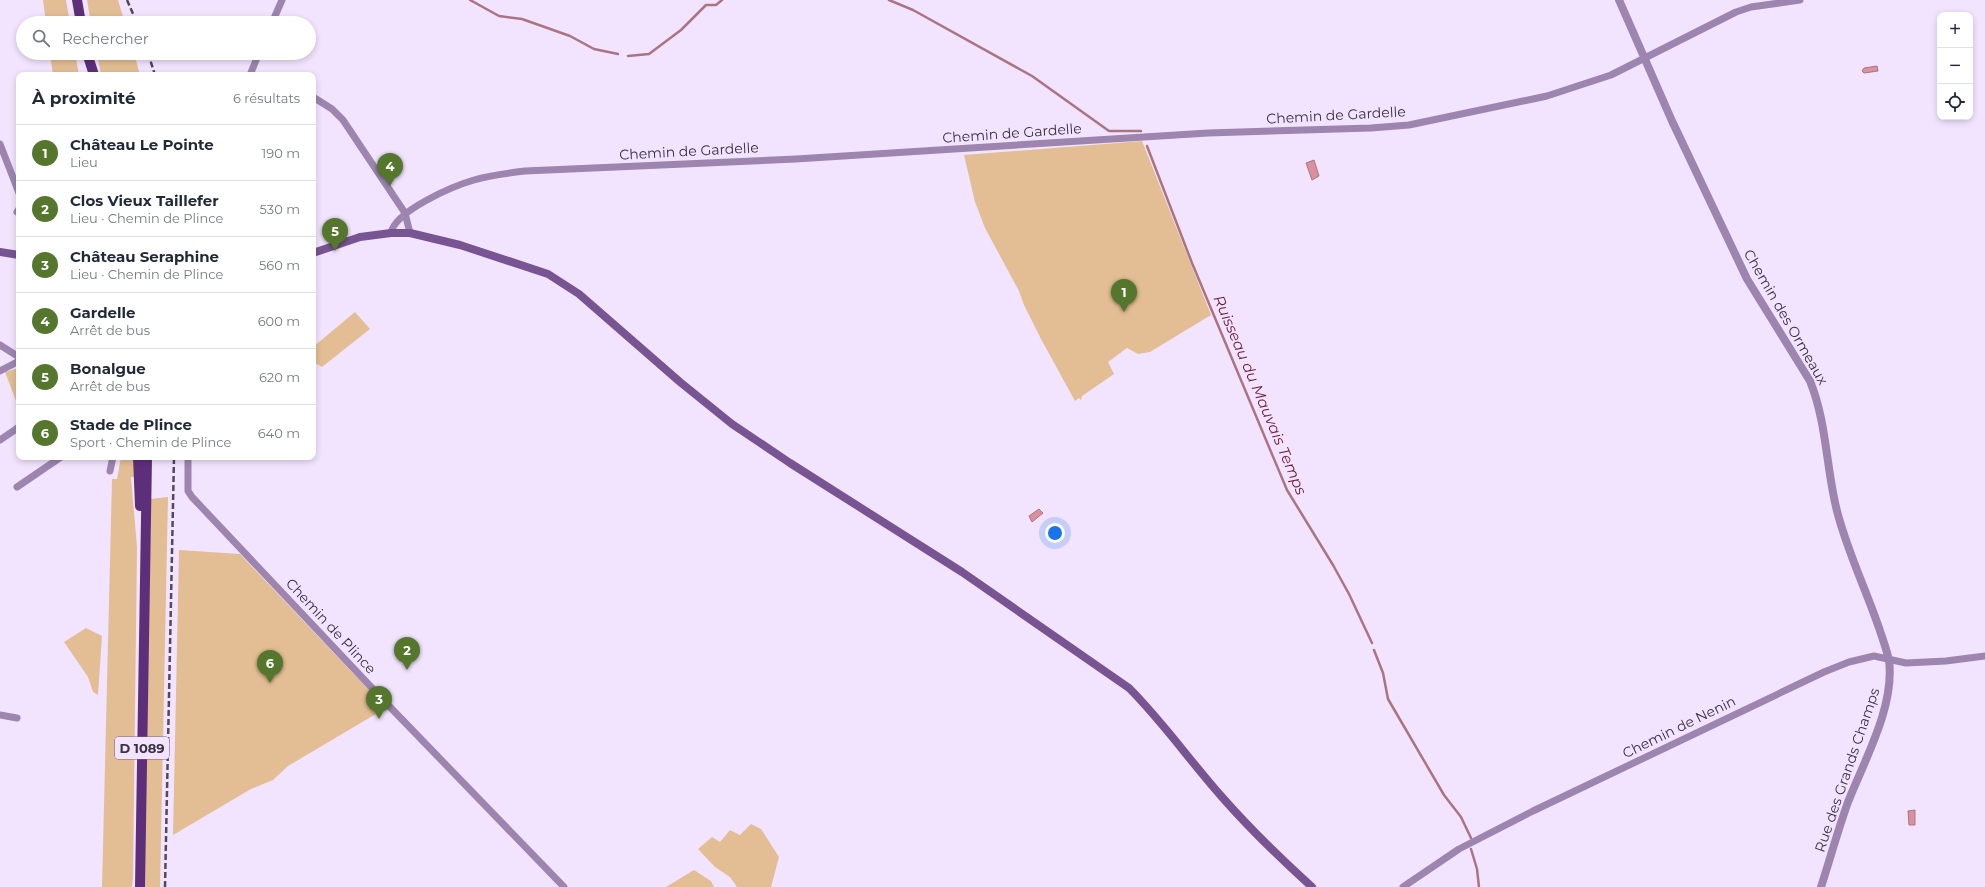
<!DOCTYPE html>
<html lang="fr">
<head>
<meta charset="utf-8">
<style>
	body { margin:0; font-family:Montserrat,sans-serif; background:#f6f6f7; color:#1f2937 }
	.controls { position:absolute; right:12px; top:12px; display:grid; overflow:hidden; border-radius:8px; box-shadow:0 2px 6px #0003 }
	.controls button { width:36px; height:36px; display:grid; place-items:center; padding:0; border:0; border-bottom:1px solid #e0e1e3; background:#fff; color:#1f2937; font:20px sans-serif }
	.you { position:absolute; left:1055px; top:533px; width:14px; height:14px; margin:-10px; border:3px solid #fff; border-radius:50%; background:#1a73e8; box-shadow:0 0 0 6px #1a73e833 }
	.badge { display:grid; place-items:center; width:26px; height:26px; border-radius:50%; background:#55762d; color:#fff; font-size:13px; font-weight:700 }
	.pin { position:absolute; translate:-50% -33px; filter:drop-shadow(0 1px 2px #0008) }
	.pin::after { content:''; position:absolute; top:21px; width:14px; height:12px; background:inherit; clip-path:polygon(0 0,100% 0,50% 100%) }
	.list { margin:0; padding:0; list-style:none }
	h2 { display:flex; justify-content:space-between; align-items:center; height:52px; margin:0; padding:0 16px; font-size:17px }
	h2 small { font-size:13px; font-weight:400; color:#747a83 }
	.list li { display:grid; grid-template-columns:26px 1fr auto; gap:12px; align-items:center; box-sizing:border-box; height:56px; padding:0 16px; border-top:1px solid #e0e1e3 }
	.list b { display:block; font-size:15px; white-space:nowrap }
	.list p { margin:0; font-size:13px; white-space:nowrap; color:#747a83 }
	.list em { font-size:13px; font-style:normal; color:#747a83 }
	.icon { flex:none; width:22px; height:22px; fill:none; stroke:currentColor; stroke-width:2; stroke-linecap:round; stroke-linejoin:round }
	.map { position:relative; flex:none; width:1985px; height:887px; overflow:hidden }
	.search { position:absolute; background:#fff; box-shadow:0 2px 6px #0003; left:16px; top:16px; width:300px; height:44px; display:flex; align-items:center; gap:10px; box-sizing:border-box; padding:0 14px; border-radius:22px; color:#747a83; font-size:15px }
	.panel { position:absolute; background:#fff; box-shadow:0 2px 6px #0003; left:16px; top:72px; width:300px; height:388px; border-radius:8px }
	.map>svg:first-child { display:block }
	.green { fill:#e3be94 }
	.water { fill:#db909b; stroke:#ab7480 }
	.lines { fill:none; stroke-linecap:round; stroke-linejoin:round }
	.stream { stroke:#ab7480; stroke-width:2.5 }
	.minor { stroke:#9d85b0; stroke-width:7 }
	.tertiary { stroke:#9d85b0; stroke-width:8 }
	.secondary { stroke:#785492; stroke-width:8 }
	.primary { stroke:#5d2f7b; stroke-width:10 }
	.rail { stroke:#52495b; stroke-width:2.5; stroke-dasharray:6 3; stroke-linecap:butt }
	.labels { text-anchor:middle; stroke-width:3; stroke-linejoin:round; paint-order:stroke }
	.shield { fill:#f2e4fe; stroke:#71677a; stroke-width:1 }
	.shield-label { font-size:13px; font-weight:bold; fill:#3a3142 }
	.street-label { font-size:14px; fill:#3a3142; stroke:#f2e4fe }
	.water-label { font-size:15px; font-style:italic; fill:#6f172f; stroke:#f2e4fe }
</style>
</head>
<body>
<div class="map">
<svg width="1985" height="887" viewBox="0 0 1985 887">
	<rect width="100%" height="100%" fill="#f2e4fe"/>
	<!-- green -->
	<path class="green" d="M43,0H66L70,23H46Z
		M87,0H118L125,23H91Z
		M50,53H75L79,75H53Z
		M97,53H134L140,75H101Z
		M1142,141L1211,315L1150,352L1138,354L1127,348L1108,362L1114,374L1082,396L1081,400L1079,398L1075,401L1041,339L1024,305L1019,291L985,228L975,202L964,155Z
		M355,312L370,329L322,367L313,362V347Z
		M19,368V397L17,400L19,401V409L5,372Z
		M121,457H134L135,477H131L137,547L133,879L132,887H102L112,479H117Z
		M168,497L160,887H143L151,499Z
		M179,550L240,554L386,708L288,766L273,780L251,789L173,835Z
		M86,628L102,636L98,695L93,692L88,677L64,642Z
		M751,824L761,829L779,857L771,887H737L730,877L715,867L698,849L712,837L720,842L730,830L740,835Z
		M694,870L711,881L714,887H666Z"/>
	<!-- water -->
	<path class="water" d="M1877,66L1878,71L1864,73L1862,71L1864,68Z
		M1314,160L1319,176L1312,180L1306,163Z
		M1039,509L1043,513L1032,522L1029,516Z
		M1915,810V825H1909L1908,811Z"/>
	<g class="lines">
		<!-- stream -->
		<path class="stream" d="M470,0L499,16L522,19L570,36L594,49L618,54
			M889,0L913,10L1032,76L1109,131H1141
			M628,56L649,54L681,30L706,5H716L722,0
			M1147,146L1192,263L1287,490L1333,565L1349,594L1372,643
			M1374,650L1383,673L1388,699L1444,795L1461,817L1471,838
			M1471,849L1477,869L1479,887"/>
		<!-- minor -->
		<path class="minor" d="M272,23L282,0
			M250,75L259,53
			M313,97L332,109L343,120L405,213L410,233
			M0,144L19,193
			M17,212L19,209
			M391,233C395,211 453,186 474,180C491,175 508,173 525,171L796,159L1208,133L1371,128L1409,125L1547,96L1611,75L1736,12L1751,7L1800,0
			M0,345L19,357
			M0,371L19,361
			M0,440L19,427
			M188,457V491L192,497L390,707L564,887
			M110,471L113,457
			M17,487L61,457
			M0,715L17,718
			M1403,887L1459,849L1533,811L1824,672L1849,662L1874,656L1906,663L1946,661L1985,656"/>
		<!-- tertiary -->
		<path class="tertiary" d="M1619,0L1672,121L1747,279L1810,381C1827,423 1826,468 1837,511C1850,562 1876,609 1889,660C1895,706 1865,759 1848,802C1838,830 1830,859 1821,887"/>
		<!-- secondary -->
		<path class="secondary" d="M0,252L19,255
			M313,253L360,237L391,233H410L460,245L548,274L579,294L680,382L732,424L790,463L962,572L1129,688C1163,722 1190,761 1222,797C1250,829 1280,858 1312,887"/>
		<!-- primary -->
		<path class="primary" d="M77,0L81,23
			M87,53L94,75
			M138,457L140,506
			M140,887L147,457"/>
		<!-- rail -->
		<path class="rail" d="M127,0L137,23
			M148,53L155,75
			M165,887L174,457"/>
	</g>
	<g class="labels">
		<!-- shield labels -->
		<rect class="shield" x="115" y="737" width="54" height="22" rx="3"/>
		<g class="shield-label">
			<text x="142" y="753">D 1089</text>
		</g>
		<!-- street labels -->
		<g class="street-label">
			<text transform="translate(1336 115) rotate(-3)" y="5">Chemin de Gardelle</text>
			<text transform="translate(1012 133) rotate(-4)" y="5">Chemin de Gardelle</text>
			<text transform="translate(689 151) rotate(-3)" y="5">Chemin de Gardelle</text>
			<text transform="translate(1786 317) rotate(60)" y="5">Chemin des Ormeaux</text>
			<text transform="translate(331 626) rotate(47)" y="5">Chemin de Plince</text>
			<text transform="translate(1679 727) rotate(-26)" y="5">Chemin de Nenin</text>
			<text transform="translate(1847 770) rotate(-71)" y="5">Rue des Grands Champs</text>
		</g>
		<!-- water labels -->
		<g class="water-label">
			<text transform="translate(1260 395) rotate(67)" y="5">Ruisseau du Mauvais Temps</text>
		</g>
	</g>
</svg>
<div class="controls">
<button>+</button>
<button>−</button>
<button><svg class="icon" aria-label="locate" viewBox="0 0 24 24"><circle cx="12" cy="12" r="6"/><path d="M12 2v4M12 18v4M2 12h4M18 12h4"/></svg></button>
</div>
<div class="you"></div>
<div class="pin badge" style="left:1124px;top:312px">1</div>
<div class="pin badge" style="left:407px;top:670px">2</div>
<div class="pin badge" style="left:379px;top:719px">3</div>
<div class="pin badge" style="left:390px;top:186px">4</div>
<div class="pin badge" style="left:335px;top:251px">5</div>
<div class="pin badge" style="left:270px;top:683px">6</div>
<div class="search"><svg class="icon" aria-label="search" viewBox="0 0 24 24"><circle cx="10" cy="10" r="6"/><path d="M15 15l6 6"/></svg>Rechercher</div>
<section class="panel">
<h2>À proximité<small>6 résultats</small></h2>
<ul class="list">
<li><span class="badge">1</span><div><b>Château Le Pointe</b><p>Lieu</p></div><em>190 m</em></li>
<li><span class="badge">2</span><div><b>Clos Vieux Taillefer</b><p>Lieu · Chemin de Plince</p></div><em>530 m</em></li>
<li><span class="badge">3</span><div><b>Château Seraphine</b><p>Lieu · Chemin de Plince</p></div><em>560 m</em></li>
<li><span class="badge">4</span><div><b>Gardelle</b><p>Arrêt de bus</p></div><em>600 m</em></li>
<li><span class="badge">5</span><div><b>Bonalgue</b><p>Arrêt de bus</p></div><em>620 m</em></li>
<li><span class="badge">6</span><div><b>Stade de Plince</b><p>Sport · Chemin de Plince</p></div><em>640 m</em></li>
</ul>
</section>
</div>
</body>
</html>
